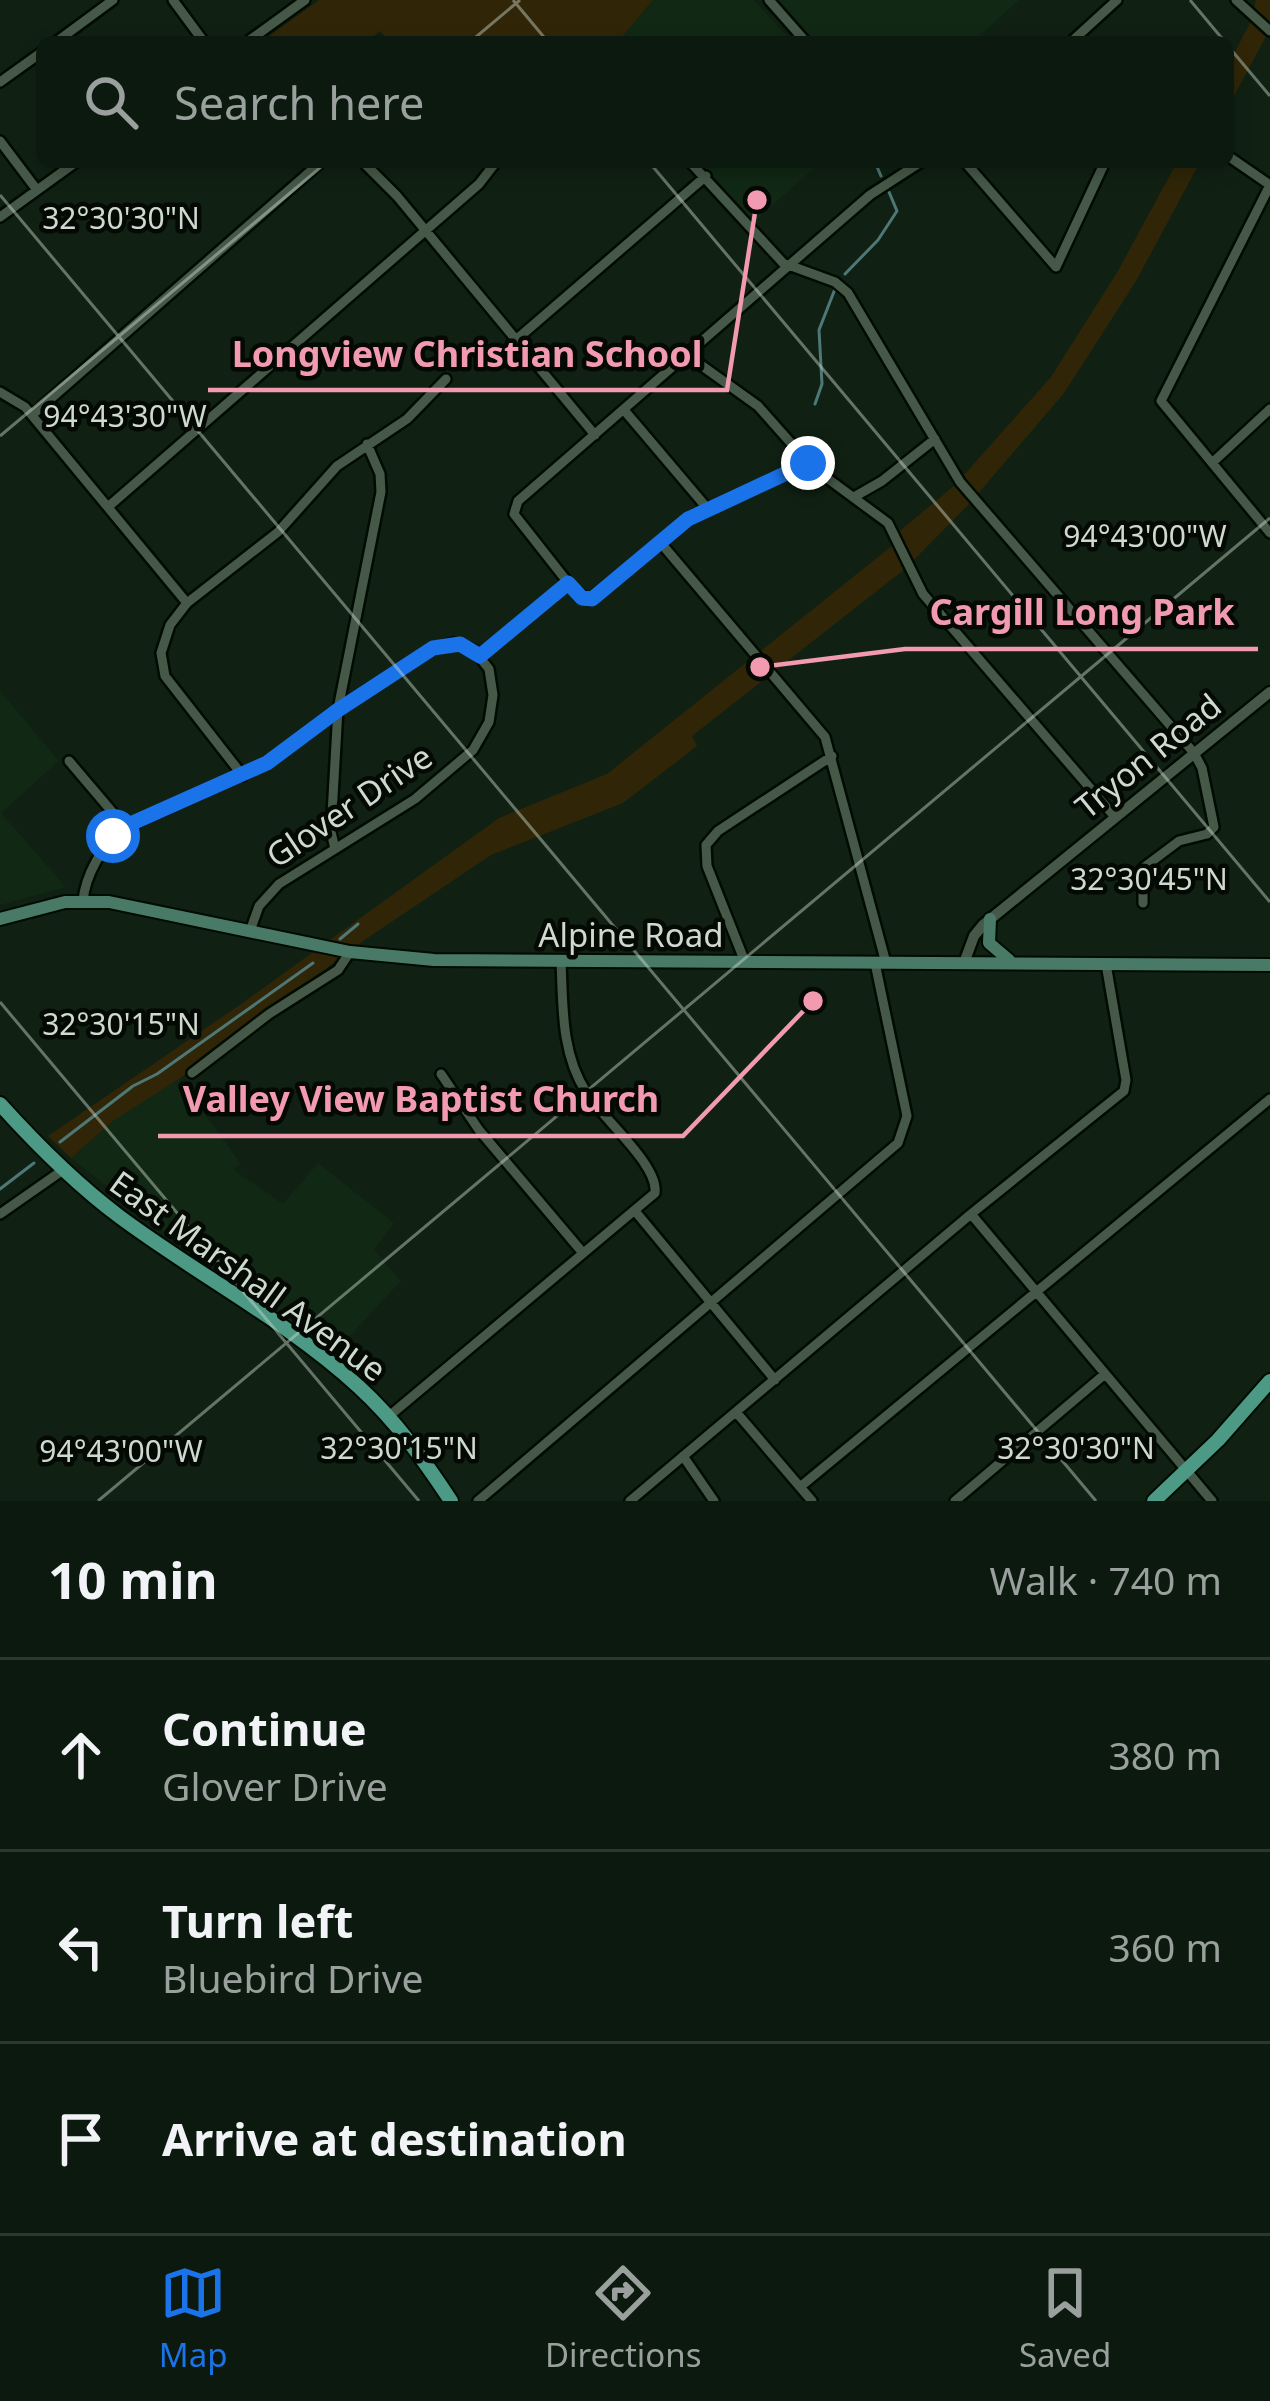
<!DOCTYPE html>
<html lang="en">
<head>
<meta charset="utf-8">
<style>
	body { margin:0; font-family:"Noto Sans",sans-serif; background:#1a261c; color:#f1f3f6 }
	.stop { position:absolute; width:36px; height:36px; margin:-27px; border:9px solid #1a73e8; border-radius:50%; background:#fff }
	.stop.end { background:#1a73e8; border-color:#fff; box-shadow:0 3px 12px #0008 }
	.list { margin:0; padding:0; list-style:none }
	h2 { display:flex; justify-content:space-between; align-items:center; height:156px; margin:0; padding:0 48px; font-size:51px }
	h2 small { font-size:39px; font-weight:400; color:#9aa09e }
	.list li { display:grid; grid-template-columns:78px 1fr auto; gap:36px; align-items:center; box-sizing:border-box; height:192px; padding:0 48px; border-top:3px solid #2c382e }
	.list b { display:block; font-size:45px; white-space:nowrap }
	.list p { margin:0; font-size:39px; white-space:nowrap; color:#9aa09e }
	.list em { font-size:39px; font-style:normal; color:#9aa09e }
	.icon { flex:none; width:66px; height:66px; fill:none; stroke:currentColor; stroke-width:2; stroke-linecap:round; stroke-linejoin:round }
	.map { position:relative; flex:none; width:1270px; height:1501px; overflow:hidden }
	.search { position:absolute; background:#0c190e; box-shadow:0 6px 18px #0003; left:36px; right:36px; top:36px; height:132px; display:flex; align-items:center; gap:30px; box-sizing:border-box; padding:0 42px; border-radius:18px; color:#9aa09e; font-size:45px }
	.sheet { height:732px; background:#0c190e }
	nav { display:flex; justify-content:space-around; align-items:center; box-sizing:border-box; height:168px; border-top:3px solid #2c382e; background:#0c190e; font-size:33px; color:#9aa09e }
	nav a { display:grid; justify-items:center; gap:6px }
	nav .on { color:#1a73e8 }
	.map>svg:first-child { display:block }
	.built { fill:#112815 }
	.green { fill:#302607 }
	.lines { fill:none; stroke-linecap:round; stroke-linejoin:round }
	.stream { stroke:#4e7778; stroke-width:3 }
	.minor-casing { stroke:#000b02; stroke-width:14 }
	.tertiary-casing { stroke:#000b02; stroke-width:15 }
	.secondary-casing { stroke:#000b02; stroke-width:16 }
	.primary-casing { stroke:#000b02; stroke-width:18 }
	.minor { stroke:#465948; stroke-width:9 }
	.tertiary { stroke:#465948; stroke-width:10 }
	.secondary { stroke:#497a67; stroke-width:12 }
	.primary { stroke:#4c9a85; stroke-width:14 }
	.route { stroke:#1a73e8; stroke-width:15 }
	.ticks { fill:none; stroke:#ced9cf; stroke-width:3; stroke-opacity:0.45 }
	.labels { text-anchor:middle; stroke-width:9; stroke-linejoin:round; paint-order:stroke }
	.street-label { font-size:33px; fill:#ced9cf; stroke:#040904 }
	.ticks-label { font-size:30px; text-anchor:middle; fill:#ced9cf; stroke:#040904; stroke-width:9; stroke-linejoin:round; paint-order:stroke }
	.leader { fill:none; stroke:#f29ab0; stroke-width:4.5 }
	.callout-dot { fill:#f29ab0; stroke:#040904; stroke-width:4.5 }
	.callout-label { font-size:36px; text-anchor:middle; font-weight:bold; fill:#f29ab0; stroke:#040904; stroke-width:9; stroke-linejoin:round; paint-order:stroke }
</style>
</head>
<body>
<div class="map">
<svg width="1270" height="1501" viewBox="0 0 1270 1501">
	<rect width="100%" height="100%" fill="#102113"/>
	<!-- built -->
	<path class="built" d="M653,0H754L792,42H618Z
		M778,0H1019L972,42H814Z
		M699,162H821L754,222Z
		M0,691L59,761L1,813L66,887L0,905Z
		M179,1079L241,1164L234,1170L283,1204L318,1163L394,1223L374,1250L401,1281L337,1350L161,1229L71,1158L113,1121Z"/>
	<!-- green -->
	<path class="green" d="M319,0H653L618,42H390L380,31L367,42H261Z
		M1256,0H1270V29L1228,107V65L1250,23Z
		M1177,162H1200L1136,281L1064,393L970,503L905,569L692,736L697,746L623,803L491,855L363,941L179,1079L113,1121L71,1158L48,1136L244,1002L499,818L607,774L893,545L901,530L955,485L1051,377L1118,271Z"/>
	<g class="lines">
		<!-- stream -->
		<path class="stream" d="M875,162L881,176
			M845,274L878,240L897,211L889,192
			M815,404L822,384L819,330L835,289
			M340,939L358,924
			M60,1142L133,1086L157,1074L313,963
			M0,1189L34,1163"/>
		<defs>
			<path id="minor" d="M173,0L204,42
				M769,0L806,42
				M1236,0L1270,31
				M56,42L113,0
				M247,42L305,0
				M1071,42L1117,0
				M0,82L42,52
				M0,141L37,190
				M1228,156L1270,185
				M363,162L397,196L595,435
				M690,162L783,263L835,282L848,293L960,482L1194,753L1202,768L1214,827L1207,834L1179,841L1143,868V903
				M965,162L1056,267L1105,162
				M1270,185L1161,401L1270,533
				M0,217L76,162
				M517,339L706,176
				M687,355L758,406L812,467L888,523L923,594L1115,817
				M0,392L25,407L187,603
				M624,410L707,508
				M32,415L321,162
				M808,463L694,515L589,600L573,589L514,514L518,501L870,195L921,162
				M1212,463L1270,409
				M854,497L882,481L935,439
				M108,507L479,184L496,162
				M660,542L825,737L886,963
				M480,656L568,583
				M69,761L125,827
				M243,776L165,676L161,653L170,625L187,603L278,532L337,466L407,419L446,379
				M335,849L331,832L338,709L381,492L380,474L367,444
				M83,901C85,876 103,844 122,829L267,763L338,709L433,648L454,643L474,650L489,669L493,695L489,722L473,750L415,799L279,884L259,906L250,931
				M745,962L707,866L706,845L718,831L832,756
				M192,1073L269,1014L338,970L350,952
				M441,1074L479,1130L583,1253
				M635,1211L775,1380
				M0,1214L63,1170
				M971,1214L1212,1501
				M736,1412L812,1501
				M388,1417L655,1193C659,1165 602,1118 586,1092C561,1053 563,1006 561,961
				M683,1456L714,1501
				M800,1487L1270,1099
				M478,1501L898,1143L907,1116L875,963
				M630,1501L971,1214L1124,1091L1126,1080L1106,964
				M955,1501L1105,1374"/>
			<path id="tertiary" d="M964,963L974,936L983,925L1270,692"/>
			<path id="secondary" d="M0,919L65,902H109L350,952L434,960L1270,965
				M990,919L989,943L1009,960"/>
			<path id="primary" d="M0,1104C37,1145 76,1184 120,1217C198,1275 287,1321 359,1387C396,1421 424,1460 451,1501
				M1154,1501L1218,1440L1270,1381"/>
		</defs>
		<!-- minor casing -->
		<use href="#minor" class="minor-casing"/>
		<!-- tertiary casing -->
		<use href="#tertiary" class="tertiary-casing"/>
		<!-- secondary casing -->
		<use href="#secondary" class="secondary-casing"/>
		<!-- primary casing -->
		<use href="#primary" class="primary-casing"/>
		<!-- minor -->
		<use href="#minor" class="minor"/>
		<!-- tertiary -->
		<use href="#tertiary" class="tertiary"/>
		<!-- secondary -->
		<use href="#secondary" class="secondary"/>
		<!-- primary -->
		<use href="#primary" class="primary"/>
	</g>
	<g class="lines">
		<!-- route -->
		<path class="route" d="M113,836L128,825L267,763L338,710L433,648L460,644L480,656L568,583L582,598L592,599L688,519L808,463"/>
	</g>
	<!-- ticks -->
	<path class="ticks" d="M513,0L548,42M1190,0L1225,42M470,42L520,0M1228,46L1270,96M649,162L1270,902M0,195L1096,1501M0,436L327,162M0,1002L419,1501M98,1501L1270,518"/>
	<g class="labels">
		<!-- street labels -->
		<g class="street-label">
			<text transform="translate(1148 756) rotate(-39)" y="12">Tryon Road</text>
			<text transform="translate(349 806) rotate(-34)" y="12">Glover Drive</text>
			<text x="631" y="947">Alpine Road</text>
			<text transform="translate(248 1276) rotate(36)" y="12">East Marshall Avenue</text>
		</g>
	</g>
	<g class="ticks-label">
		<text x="121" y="229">32°30'30"N</text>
		<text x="125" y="427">94°43'30"W</text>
		<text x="1145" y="547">94°43'00"W</text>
		<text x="1149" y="890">32°30'45"N</text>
		<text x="121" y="1035">32°30'15"N</text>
		<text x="399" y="1459">32°30'15"N</text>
		<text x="1076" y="1459">32°30'30"N</text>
		<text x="121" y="1462">94°43'00"W</text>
	</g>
	<!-- callouts -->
	<path class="leader" d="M757 200L727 390H208M760 667L905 649H1258M813 1001L683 1136H158"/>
	<g class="callout-dot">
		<circle cx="757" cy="200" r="12"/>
		<circle cx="760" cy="667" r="12"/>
		<circle cx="813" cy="1001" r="12"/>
	</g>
	<g class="callout-label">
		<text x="467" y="367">Longview Christian School</text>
		<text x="1082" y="625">Cargill Long Park</text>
		<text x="421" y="1112">Valley View Baptist Church</text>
	</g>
</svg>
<div class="stop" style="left:113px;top:836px"></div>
<div class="stop end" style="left:808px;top:463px"></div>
<div class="search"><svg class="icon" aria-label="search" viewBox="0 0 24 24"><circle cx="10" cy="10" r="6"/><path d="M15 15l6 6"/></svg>Search here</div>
</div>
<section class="sheet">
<h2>10 min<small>Walk · 740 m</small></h2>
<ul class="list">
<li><svg class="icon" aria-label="ahead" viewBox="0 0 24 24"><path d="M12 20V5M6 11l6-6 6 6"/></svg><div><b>Continue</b><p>Glover Drive</p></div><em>380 m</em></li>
<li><svg class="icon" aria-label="left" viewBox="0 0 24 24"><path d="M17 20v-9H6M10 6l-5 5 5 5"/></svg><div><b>Turn left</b><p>Bluebird Drive</p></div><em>360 m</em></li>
<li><svg class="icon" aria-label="arrive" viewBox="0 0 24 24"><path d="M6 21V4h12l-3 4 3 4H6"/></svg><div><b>Arrive at destination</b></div></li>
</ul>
</section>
<nav>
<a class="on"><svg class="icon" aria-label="map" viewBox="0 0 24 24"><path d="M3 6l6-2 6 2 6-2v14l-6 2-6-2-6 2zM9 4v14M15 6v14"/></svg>Map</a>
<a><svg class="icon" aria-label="directions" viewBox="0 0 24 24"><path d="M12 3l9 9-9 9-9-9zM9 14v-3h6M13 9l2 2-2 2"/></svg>Directions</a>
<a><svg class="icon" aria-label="saved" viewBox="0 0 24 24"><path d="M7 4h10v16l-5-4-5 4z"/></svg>Saved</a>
</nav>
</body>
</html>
